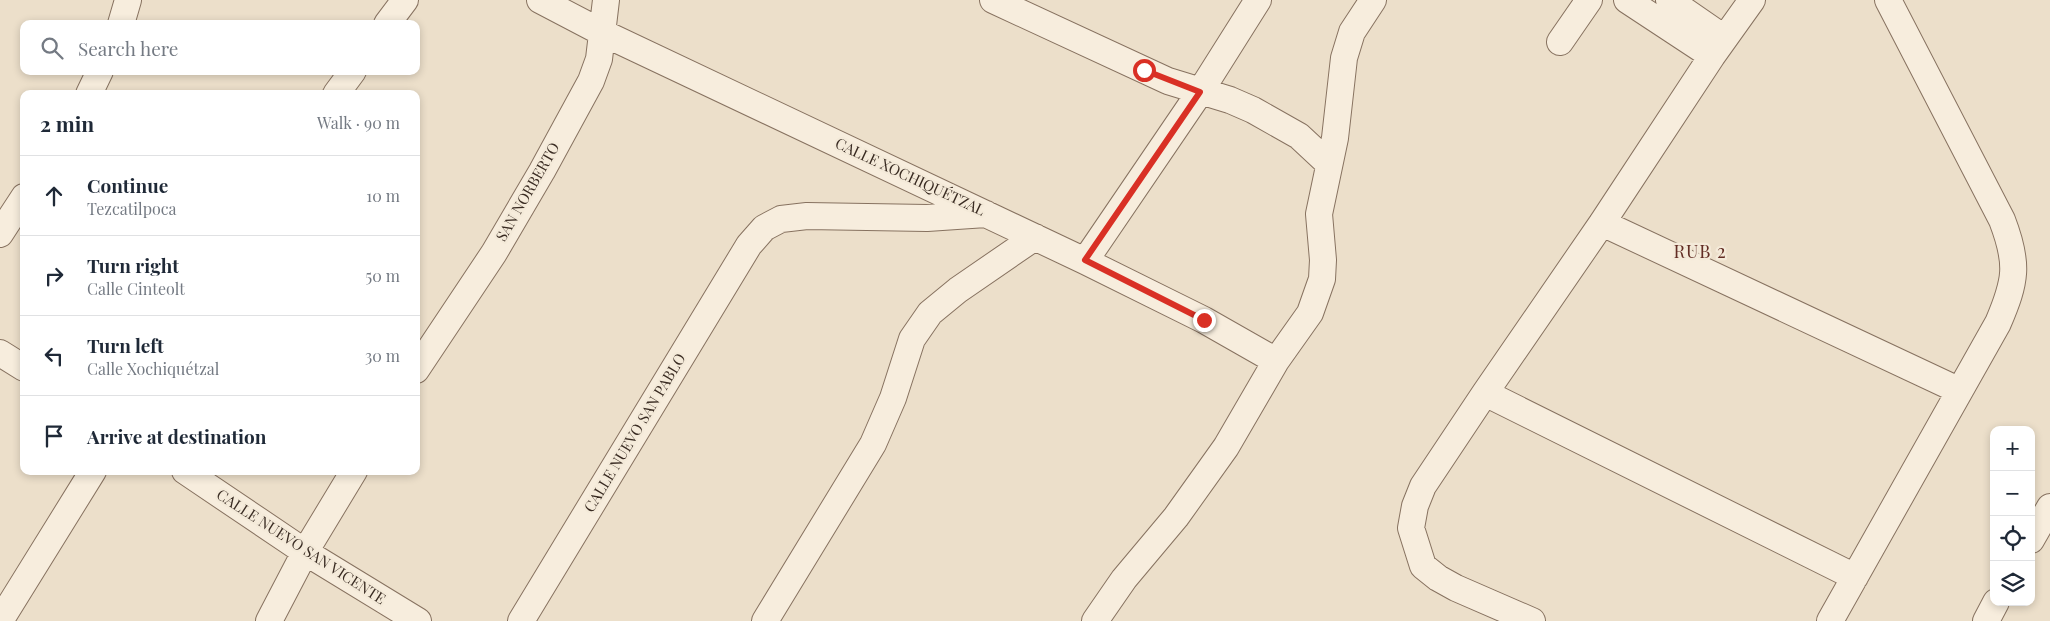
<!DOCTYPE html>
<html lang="en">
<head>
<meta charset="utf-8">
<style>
	body { margin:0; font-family:"Playfair Display",serif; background:#f6f6f7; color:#1f2937 }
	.controls { position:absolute; right:15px; bottom:15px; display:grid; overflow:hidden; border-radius:10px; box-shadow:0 2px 8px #0003 }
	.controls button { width:45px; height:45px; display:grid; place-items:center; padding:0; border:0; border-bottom:1px solid #e0e1e3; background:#fff; color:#1f2937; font:25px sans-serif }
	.stop { position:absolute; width:15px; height:15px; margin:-11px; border:4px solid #d93025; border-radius:50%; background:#fff }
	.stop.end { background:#d93025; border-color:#fff; box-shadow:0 1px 5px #0008 }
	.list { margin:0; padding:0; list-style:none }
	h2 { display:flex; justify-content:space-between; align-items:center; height:65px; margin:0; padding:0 20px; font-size:21px }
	h2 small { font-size:16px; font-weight:400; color:#747a83 }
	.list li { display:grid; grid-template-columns:32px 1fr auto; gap:15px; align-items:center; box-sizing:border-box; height:80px; padding:0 20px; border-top:1px solid #e0e1e3 }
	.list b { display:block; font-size:19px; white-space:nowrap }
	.list p { margin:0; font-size:16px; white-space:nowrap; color:#747a83 }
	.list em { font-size:16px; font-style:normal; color:#747a83 }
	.icon { flex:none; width:28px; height:28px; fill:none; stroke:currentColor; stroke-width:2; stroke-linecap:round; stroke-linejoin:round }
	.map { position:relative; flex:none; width:2050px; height:621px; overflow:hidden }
	.search { position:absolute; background:#fff; box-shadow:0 2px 8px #0003; left:20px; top:20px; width:400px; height:55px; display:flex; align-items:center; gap:12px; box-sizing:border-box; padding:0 18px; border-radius:10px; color:#747a83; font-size:19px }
	.panel { position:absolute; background:#fff; box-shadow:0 2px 8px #0003; left:20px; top:90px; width:400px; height:385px; border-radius:10px }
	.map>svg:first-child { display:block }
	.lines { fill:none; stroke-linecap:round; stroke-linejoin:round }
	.street-casing { stroke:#877260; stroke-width:28 }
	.street { stroke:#f7eddd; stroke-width:26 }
	.route { stroke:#d93025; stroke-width:6 }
	.labels { text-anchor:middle; stroke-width:4.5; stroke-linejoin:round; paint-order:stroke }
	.street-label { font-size:15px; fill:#392b22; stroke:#f4ead9 }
	.quarter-label { font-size:18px; letter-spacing:1px; fill:#622d24; stroke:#f4ead9 }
</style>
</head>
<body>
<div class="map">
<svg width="2050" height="621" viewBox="0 0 2050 621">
	<rect width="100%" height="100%" fill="#ecdfca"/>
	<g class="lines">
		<defs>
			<path id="street" d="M540,0L603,33L1085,261L1204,320L1276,361
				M993,0L1168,81L1230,100L1253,110L1299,136L1329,164
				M1627,0L1712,56
				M1669,0L1724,38
				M121,24L128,0
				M387,24L405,0
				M1560,42L1589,0
				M89,94L100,71
				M336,94L353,71
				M1602,223L1958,390
				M0,234L24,197
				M1085,261L1200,92L1258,0
				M0,353L24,368
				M416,370L494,253L542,171L591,81L599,59L606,0
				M1485,393L1855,577
				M185,471L305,552L418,621
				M2031,540L2050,507
				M0,621L93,471
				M269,621L305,552L354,471
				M521,621L749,245L764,228L781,219L807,216L927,218L986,214
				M765,621L873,444L893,398L912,339L930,313L958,290L1035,237
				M1095,621L1124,579L1176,517L1226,447L1276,361L1310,313L1322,279L1323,260L1319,214L1335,138L1344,58L1352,32L1373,0
				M1532,621L1456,588L1438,578L1423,566L1411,528L1415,506L1423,486L1485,393L1602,223L1712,56L1752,0
				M1830,621L1998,323C2016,281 2019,264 2002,220L1888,0
				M1986,621L1996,602"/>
		</defs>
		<!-- street casing -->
		<use href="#street" class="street-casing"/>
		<!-- street -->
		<use href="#street" class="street"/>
	</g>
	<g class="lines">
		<!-- route -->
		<path class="route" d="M1144,70L1200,92L1085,260L1204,320"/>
	</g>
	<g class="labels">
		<!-- street labels -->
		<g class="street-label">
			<text transform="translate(910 177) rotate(25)" y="5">CALLE XOCHIQUÉTZAL</text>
			<text transform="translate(528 192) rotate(-60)" y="5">SAN NORBERTO</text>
			<text transform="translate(635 433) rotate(-59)" y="5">CALLE NUEVO SAN PABLO</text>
			<text transform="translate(301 547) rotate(33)" y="5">CALLE NUEVO SAN VICENTE</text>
		</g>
		<!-- quarter labels -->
		<g class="quarter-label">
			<text x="1700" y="258">RUB 2</text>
		</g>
	</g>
</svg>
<div class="controls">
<button>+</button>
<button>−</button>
<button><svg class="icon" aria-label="locate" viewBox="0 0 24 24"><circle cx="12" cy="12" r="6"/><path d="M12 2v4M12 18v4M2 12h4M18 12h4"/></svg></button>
<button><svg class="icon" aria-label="layers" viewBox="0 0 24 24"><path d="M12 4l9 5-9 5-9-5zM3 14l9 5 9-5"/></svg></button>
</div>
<div class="stop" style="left:1144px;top:70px"></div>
<div class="stop end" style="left:1204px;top:320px"></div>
<div class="search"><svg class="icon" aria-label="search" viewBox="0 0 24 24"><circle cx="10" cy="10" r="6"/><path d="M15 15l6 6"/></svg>Search here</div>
<section class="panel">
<h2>2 min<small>Walk · 90 m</small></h2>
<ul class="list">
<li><svg class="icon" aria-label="ahead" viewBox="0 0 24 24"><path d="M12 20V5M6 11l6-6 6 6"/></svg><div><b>Continue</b><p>Tezcatilpoca</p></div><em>10 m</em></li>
<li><svg class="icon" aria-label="right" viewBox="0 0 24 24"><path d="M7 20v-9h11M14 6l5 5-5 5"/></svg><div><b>Turn right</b><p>Calle Cinteolt</p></div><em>50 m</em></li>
<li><svg class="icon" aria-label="left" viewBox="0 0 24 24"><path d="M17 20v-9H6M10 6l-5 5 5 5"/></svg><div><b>Turn left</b><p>Calle Xochiquétzal</p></div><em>30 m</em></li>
<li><svg class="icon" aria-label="arrive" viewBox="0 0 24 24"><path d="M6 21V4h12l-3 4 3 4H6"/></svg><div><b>Arrive at destination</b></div></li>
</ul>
</section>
</div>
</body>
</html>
